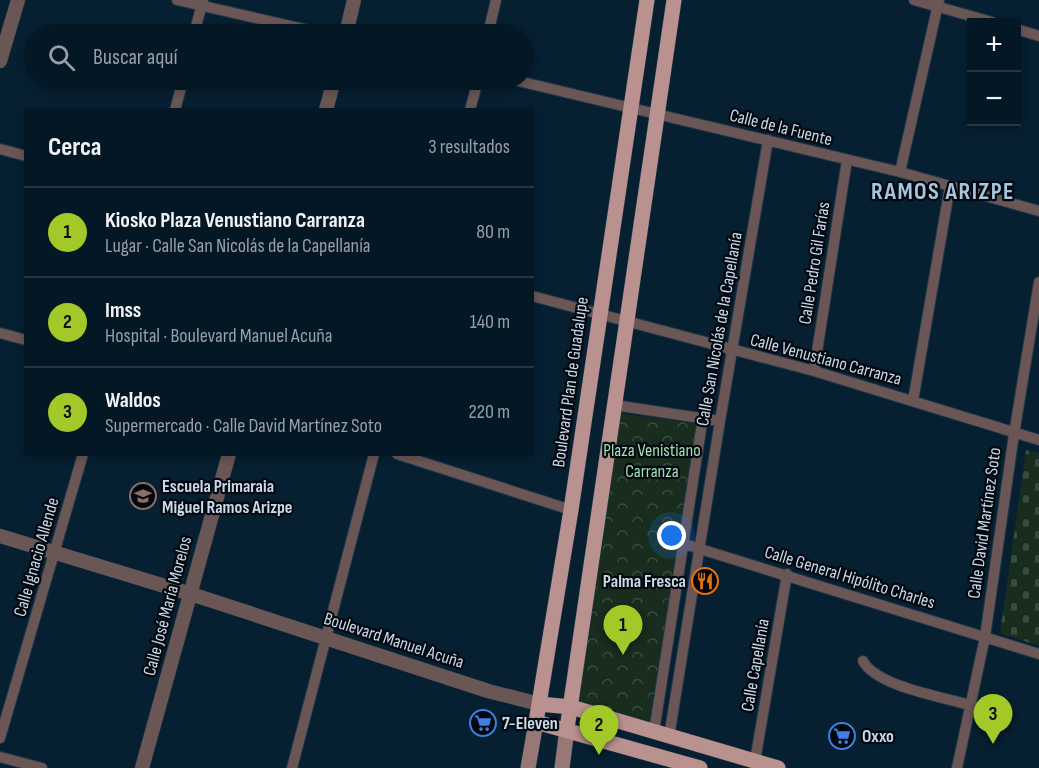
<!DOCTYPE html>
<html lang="es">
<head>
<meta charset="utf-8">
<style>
	body { margin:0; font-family:"Sofia Sans Condensed",sans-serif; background:#0d202d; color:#f1f3f6 }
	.controls { position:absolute; right:18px; top:18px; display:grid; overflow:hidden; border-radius:0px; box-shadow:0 3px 9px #0003 }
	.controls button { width:54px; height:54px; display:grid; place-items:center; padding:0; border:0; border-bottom:2px solid #253642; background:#041725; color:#f1f3f6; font:30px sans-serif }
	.you { position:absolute; left:672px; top:536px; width:21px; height:21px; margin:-15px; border:4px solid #fff; border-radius:50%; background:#1a73e8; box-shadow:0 0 0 9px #1a73e833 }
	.badge { display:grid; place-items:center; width:39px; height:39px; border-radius:50%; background:#a2c928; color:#111; font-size:20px; font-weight:700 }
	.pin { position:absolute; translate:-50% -50px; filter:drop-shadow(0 2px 3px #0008) }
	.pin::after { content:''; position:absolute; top:32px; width:21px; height:18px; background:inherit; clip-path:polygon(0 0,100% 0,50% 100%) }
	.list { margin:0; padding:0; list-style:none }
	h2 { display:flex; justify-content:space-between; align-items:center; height:78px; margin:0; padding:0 24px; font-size:26px }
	h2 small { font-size:20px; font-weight:400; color:#979fa7 }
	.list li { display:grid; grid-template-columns:39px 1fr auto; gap:18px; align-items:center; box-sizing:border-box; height:90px; padding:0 24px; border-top:2px solid #253642 }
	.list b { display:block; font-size:22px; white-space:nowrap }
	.list p { margin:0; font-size:20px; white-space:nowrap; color:#979fa7 }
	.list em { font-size:20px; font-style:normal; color:#979fa7 }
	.icon { flex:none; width:33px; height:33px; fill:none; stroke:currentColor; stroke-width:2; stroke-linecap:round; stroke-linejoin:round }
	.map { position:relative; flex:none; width:1039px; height:768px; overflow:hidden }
	.search { position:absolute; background:#041725; box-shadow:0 3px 9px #0003; left:24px; top:24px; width:510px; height:66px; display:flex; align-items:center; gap:15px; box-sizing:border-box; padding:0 21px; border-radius:33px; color:#979fa7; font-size:22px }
	.panel { position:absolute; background:#041725; box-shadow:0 3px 9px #0003; left:24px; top:108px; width:510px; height:348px; border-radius:0px }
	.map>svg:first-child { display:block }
	.forest { fill:url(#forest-crowns) }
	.cemetery { fill:url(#cemetery-stones) }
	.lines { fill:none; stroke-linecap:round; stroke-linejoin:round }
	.minor-casing { stroke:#21394a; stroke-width:12 }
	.tertiary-casing { stroke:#21394a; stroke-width:15 }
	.secondary-casing { stroke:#21394a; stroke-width:16 }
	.primary-casing { stroke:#21394a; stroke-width:16 }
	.minor { stroke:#6a5755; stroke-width:10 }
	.tertiary { stroke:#6a5755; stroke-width:14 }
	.secondary { stroke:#977875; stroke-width:15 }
	.primary { stroke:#b9918e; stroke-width:15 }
	.labels { text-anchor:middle; stroke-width:4.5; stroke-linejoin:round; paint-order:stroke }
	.street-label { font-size:18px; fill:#cad9e5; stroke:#020810 }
	.park-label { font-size:18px; fill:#a2dfb3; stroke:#020810 }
	.poi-label { font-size:18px; font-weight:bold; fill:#cad9e5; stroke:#020810; text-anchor:start }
	.district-label { font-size:24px; font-weight:bold; letter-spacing:1.5px; fill:#a7c5dd; stroke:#020810 }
</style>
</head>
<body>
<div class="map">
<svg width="1039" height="768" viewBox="0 0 1039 768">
	<defs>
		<pattern id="forest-crowns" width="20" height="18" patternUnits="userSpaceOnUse" patternTransform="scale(1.5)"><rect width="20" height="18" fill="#182d1e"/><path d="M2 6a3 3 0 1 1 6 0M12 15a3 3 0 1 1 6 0" fill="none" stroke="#384b3f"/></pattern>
		<pattern id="cemetery-stones" width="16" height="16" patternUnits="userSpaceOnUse" patternTransform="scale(1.5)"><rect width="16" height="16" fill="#182d1e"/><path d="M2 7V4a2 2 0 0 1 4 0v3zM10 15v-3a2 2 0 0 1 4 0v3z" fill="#384b3f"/></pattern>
	</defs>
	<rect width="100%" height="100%" fill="#061f31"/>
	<!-- forest -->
	<path class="forest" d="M619,413L699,424L649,723L575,701Z"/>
	<!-- cemetery -->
	<path class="cemetery" d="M1026,450L1039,453V646L1000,633Z"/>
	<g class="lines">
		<defs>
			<path id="minor" d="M177,0L326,34
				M914,0L992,22
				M1016,29L1039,36
				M194,34L203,0
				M488,34L496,0
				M514,80L900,172L1039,211
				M175,110L183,80
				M470,110L478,80
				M0,149L26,156
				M900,172L939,0
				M532,296L814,371L1039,440
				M0,333L26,340
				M814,371L847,160
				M913,401L950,186
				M614,405L720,421
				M397,454L571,510
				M684,544L1039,654
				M863,661C876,686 942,697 970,705
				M654,732L703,417
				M669,737L720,421L768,140
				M0,738L83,454
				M0,757L42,768
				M755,761L787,574
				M292,768L374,454
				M957,768L985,637L1014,434L1039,282"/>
			<path id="tertiary" d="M346,34L354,0
				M0,61L18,0
				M326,110L334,80
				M0,536L191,594L488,691L539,704
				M142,768L229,454"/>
			<path id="secondary" d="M528,768L536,722
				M562,768L567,729"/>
			<path id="primary" d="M647,0L571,510L536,722L700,768
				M539,704L571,707L778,768
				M567,729L674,0"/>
		</defs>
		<!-- minor casing -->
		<use href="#minor" class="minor-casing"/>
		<!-- tertiary casing -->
		<use href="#tertiary" class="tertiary-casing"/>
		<!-- secondary casing -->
		<use href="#secondary" class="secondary-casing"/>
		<!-- primary casing -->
		<use href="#primary" class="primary-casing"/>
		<!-- minor -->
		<use href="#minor" class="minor"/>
		<!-- tertiary -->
		<use href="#tertiary" class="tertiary"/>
		<!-- secondary -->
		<use href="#secondary" class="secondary"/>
		<!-- primary -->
		<use href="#primary" class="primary"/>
	</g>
	<!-- icons -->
	<defs>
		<symbol id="school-ring" viewBox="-11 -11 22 22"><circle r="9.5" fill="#020810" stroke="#8d6e63" stroke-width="1.5"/><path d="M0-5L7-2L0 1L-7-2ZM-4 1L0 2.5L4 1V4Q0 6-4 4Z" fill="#8d6e63"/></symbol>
		<symbol id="restaurant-ring" viewBox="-11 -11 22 22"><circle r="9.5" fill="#020810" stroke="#e8710a" stroke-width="1.5"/><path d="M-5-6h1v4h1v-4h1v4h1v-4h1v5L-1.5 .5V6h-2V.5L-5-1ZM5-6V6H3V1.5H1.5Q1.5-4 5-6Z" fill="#e8710a"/></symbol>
		<symbol id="supermarket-ring" viewBox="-11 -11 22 22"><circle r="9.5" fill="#020810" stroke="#3f7fe0" stroke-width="1.5"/><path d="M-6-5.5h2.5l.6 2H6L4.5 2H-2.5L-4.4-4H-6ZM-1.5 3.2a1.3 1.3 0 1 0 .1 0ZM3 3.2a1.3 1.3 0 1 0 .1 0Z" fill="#3f7fe0"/></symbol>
	</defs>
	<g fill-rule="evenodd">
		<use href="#school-ring" x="128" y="481" width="30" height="30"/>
		<use href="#restaurant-ring" x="690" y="566" width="30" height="30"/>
		<use href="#supermarket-ring" x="468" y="708" width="30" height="30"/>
		<use href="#supermarket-ring" x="827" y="721" width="30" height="30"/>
	</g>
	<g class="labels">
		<!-- street labels -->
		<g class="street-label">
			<text transform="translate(781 127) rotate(14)" y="6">Calle de la Fuente</text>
			<text transform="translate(814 263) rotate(-81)" y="6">Calle Pedro Gil Farías</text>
			<text transform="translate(719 329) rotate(-80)" y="6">Calle San Nicolás de la Capellanía</text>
			<text transform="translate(826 359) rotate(15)" y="6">Calle Venustiano Carranza</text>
			<text transform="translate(570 382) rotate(-82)" y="6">Boulevard Plan de Guadalupe</text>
			<text transform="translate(984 523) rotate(-82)" y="6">Calle David Martínez Soto</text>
			<text transform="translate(36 557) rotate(-74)" y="6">Calle Ignacio Allende</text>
			<text transform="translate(850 577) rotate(17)" y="6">Calle General Hipólito Charles</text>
			<text transform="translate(167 606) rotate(-75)" y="6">Calle José María Morelos</text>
			<text transform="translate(394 640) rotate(18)" y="6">Boulevard Manuel Acuña</text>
			<text transform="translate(755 665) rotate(-80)" y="6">Calle Capellanía</text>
		</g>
		<!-- park labels -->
		<g class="park-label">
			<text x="652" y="456">Plaza Venistiano<tspan x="652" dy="21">Carranza</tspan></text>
		</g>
		<!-- poi labels -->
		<g class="poi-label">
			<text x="162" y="492">Escuela Primaraia<tspan x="162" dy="21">Miguel Ramos Arizpe</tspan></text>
			<text x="686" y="587" text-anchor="end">Palma Fresca</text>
			<text x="502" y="729">7-Eleven</text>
			<text x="862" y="742">Oxxo</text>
		</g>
		<!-- district labels -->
		<g class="district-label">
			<text x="943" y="199">RAMOS ARIZPE</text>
		</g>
	</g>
</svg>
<div class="controls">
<button>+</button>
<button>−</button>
</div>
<div class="you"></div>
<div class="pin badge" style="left:623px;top:655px">1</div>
<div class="pin badge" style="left:599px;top:755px">2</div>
<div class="pin badge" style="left:993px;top:744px">3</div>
<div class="search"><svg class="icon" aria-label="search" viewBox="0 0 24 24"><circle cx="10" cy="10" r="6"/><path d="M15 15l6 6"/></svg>Buscar aquí</div>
<section class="panel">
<h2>Cerca<small>3 resultados</small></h2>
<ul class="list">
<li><span class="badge">1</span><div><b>Kiosko Plaza Venustiano Carranza</b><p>Lugar · Calle San Nicolás de la Capellanía</p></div><em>80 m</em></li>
<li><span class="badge">2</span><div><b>Imss</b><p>Hospital · Boulevard Manuel Acuña</p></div><em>140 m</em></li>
<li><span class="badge">3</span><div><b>Waldos</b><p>Supermercado · Calle David Martínez Soto</p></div><em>220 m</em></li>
</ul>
</section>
</div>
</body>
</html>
